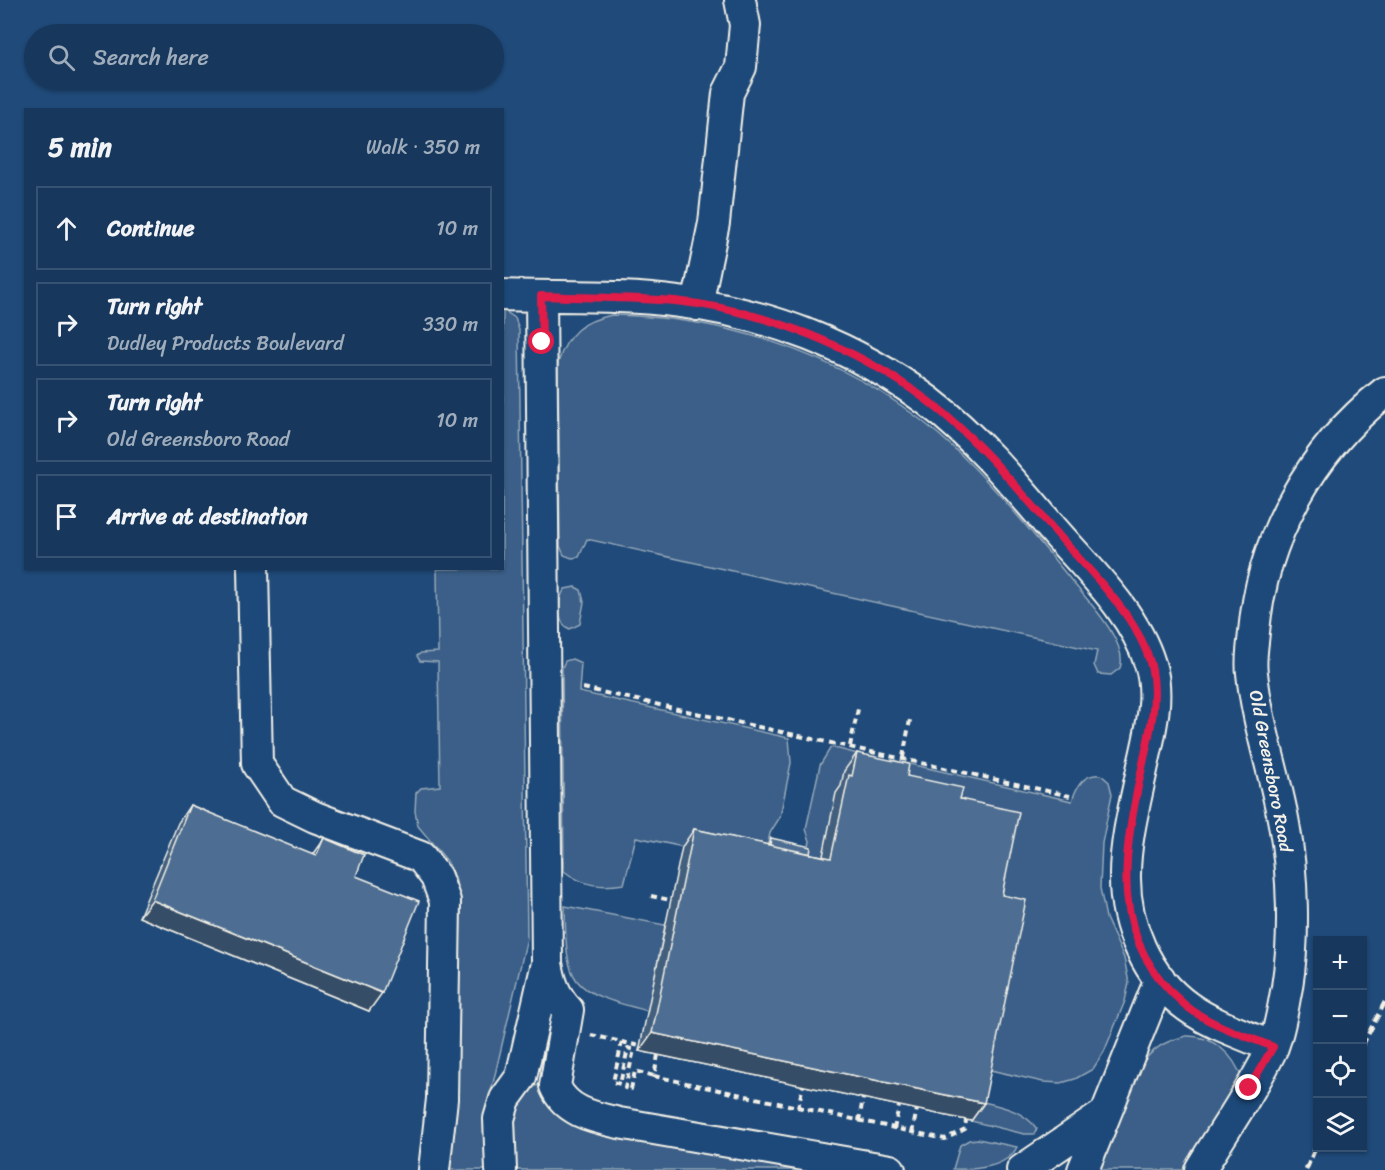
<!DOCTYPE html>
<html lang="en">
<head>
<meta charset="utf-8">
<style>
	body { margin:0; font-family:Sriracha,sans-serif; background:#203f62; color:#f1f3f6 }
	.controls { position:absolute; right:18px; bottom:18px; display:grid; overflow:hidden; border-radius:0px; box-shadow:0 2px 4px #0004 }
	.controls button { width:54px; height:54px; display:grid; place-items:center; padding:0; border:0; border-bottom:2px solid #365272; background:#17385c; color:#f1f3f6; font:30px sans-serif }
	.stop { position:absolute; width:18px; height:18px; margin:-14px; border:4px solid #e11d48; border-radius:50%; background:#fff }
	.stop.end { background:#e11d48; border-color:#fff; box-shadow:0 2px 6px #0008 }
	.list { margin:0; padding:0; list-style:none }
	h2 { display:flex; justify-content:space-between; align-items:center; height:78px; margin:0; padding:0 24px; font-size:26px }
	h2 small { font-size:20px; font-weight:400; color:#9eacbb }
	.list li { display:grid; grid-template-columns:39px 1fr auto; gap:18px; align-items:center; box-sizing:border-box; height:84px; margin:0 12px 12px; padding:0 12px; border:2px solid #365272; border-radius:0px }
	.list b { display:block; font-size:22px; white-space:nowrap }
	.list p { margin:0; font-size:20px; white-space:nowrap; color:#9eacbb }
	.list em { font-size:20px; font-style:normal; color:#9eacbb }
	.icon { flex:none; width:33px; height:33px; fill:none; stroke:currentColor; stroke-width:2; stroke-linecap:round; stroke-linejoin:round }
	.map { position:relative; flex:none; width:1385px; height:1170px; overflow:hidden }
	.search { position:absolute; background:#17385c; box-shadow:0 2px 4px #0004; left:24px; top:24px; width:480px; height:66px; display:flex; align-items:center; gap:15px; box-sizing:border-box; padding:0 21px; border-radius:33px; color:#9eacbb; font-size:22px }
	.panel { position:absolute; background:#17385c; box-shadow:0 2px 4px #0004; left:24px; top:108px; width:480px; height:462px; border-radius:0px }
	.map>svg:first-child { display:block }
	.green { fill:#3a5f88; stroke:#97a8b8; stroke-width:1.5 }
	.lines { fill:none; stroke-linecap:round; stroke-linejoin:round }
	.minor-casing { stroke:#f4f1e8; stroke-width:34 }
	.path { stroke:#f4f1e8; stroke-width:4; stroke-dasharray:6 4.5; stroke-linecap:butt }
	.minor { stroke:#1f4a7a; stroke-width:30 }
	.rail { stroke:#f4f1e8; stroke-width:4.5; stroke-dasharray:9 4.5; stroke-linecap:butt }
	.wall { fill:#425f7e; stroke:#f4f1e8; stroke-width:1.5 }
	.shaded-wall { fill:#364d66; stroke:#f4f1e8; stroke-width:1.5 }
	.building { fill:#4d6e92; stroke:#f4f1e8; stroke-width:1.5 }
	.route { stroke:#e11d48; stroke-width:8 }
	.labels { text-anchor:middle; stroke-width:4.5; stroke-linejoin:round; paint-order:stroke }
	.street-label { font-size:18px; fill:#f4f1e8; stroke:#1f4a7a }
</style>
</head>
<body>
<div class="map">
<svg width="1385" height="1170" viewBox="0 0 1385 1170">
	<rect width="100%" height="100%" fill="#1f4a7a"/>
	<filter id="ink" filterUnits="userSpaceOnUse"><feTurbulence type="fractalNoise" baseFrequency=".0167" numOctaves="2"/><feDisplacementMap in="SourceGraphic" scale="12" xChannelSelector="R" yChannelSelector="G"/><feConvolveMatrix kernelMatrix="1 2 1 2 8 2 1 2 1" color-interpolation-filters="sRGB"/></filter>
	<g filter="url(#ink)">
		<!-- green -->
		<path class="green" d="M503,310L515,318L519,330L527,938L486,1113L488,1170H448L457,1063L461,907L455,877L447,861L418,826L415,811L416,793L421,788L440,786L438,662L420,661L417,656L421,653L438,652L437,569L502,568Z
			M612,315C738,317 864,363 956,450C998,490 1034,535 1071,580C1086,599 1129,642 1120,668L1111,675L1098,674L1094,665L1097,651L587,539L579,557L572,558L564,555L560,546L558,363C567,333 582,321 612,315Z
			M575,587L581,590L584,602L580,624L570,629C557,625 557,599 565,589Z
			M572,659L581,663L579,692L789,738L791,763L780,817L770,833L764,864L636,837L624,884C601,888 583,886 564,871L562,668L565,661Z
			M831,747L858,754L839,794L819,876L804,873L810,841L806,829L820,765Z
			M892,760L1072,801C1076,787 1084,773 1101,775L1109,782L1112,794L1102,843L1100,888L1106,918L1124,958L1129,983L1125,1001L1104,1052L1093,1069L1075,1079L1061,1083L1043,1082L982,1068L888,780Z
			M565,906L665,925L648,1011C569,991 566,986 565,906Z
			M1186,1036C1212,1035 1234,1054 1242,1079L1191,1170H1100L1140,1067C1151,1049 1165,1041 1186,1036Z
			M540,1084L548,1099L823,1170H516C515,1141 506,1097 540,1084Z
			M975,1100C998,1106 1023,1109 1037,1129L1034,1134H1024L971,1121Z
			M978,1139L1017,1147C1007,1168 974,1170 953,1169L960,1145L969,1140Z"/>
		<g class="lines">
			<defs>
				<path id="minor" d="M502,295C560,297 622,294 679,302C768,313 855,347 928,401C974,436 1014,483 1051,527C1086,568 1134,611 1150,664C1161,697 1149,737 1142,770C1135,803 1125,841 1125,875C1124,924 1147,978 1188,1007C1213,1025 1245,1035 1273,1047
					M697,305L714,223L728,93L741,67L745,25L740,0
					M253,568L257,764L282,801L315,817L421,857L436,877L445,901L442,1099L434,1170
					M547,963C550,982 555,996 568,1010L555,1086C566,1112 593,1117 619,1123L890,1170
					M501,1170L499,1119L505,1099L521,1077L547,963L541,296
					M1022,1170L1105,1114
					M1083,1170L1160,979
					M1200,1170C1224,1130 1252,1091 1272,1049C1280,1031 1283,1006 1287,987C1295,938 1293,873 1284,824C1275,773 1257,724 1252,673C1250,660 1253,645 1254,632C1262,538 1311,450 1385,392"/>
			</defs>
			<!-- minor casing -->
			<use href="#minor" class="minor-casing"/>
			<!-- path -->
			<path class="path" d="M583,688L1070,796
				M850,746L858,709
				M903,757L910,720
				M651,896L670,900
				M591,1035L640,1046
				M622,1042L613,1082L620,1084L628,1048L634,1050L625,1088L631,1089L635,1071L654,1076
				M658,1055L654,1076L945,1139L965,1129L966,1120
				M798,1108L803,1085
				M859,1121L863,1098
				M894,1129L899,1106
				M912,1133L917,1109"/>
			<!-- minor -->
			<use href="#minor" class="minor"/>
			<!-- rail -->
			<path class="rail" d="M1362,1046L1385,1002
				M1306,1170L1318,1142"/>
		</g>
		<!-- wall -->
		<path class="wall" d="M857,753L907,776L960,799L1002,895L984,1103L971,1121L639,1051L682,847L694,829L768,845L771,838L810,854L823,856L836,793L841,786L844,771Z
			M190,805L312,855L324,838L356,876L369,1011L139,917L178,823Z"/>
		<!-- shaded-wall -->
		<path class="shaded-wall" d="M152,900L382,993L369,1011L139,917Z
			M652,1033L984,1103L971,1121L639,1051Z"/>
		<!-- building -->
		<path class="building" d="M857,753L909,764L907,776L963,788L960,799L1019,812L1002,895L1026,900L984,1103L652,1033L694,829L831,858L849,775L852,776Z
			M190,805L316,856L324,838L364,855L356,876L419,901L382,993L152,900Z
			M771,838L811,847L810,854L770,845Z"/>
	</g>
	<g class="lines" filter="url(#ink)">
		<!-- route -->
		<path class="route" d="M542,342L541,296C586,298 631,297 675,301C765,310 856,347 928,401C978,439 1019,490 1060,537C1090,572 1140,619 1151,666C1159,699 1149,736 1142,768C1123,856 1107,939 1185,1005C1209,1025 1245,1035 1273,1047L1249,1088"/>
	</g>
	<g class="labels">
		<!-- street labels -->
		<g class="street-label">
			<text transform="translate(1271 771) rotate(79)" y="6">Old Greensboro Road</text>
		</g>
	</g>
</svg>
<div class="controls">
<button>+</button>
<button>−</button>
<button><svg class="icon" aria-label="locate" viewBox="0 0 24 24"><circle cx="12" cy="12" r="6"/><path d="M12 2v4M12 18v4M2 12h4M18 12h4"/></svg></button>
<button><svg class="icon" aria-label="layers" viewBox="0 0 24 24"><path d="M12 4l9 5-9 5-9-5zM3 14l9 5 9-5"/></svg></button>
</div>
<div class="stop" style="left:542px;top:342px"></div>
<div class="stop end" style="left:1249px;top:1088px"></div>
<div class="search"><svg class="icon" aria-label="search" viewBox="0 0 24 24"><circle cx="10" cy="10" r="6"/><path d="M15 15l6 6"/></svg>Search here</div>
<section class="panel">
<h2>5 min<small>Walk · 350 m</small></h2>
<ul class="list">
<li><svg class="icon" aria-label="ahead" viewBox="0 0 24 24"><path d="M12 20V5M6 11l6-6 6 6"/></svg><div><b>Continue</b></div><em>10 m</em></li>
<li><svg class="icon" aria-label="right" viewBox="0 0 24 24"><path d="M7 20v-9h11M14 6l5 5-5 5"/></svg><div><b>Turn right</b><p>Dudley Products Boulevard</p></div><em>330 m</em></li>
<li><svg class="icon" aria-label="right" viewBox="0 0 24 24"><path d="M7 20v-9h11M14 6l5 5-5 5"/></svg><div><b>Turn right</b><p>Old Greensboro Road</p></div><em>10 m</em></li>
<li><svg class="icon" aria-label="arrive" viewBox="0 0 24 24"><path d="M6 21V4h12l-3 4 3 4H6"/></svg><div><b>Arrive at destination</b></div></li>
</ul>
</section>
</div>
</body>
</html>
